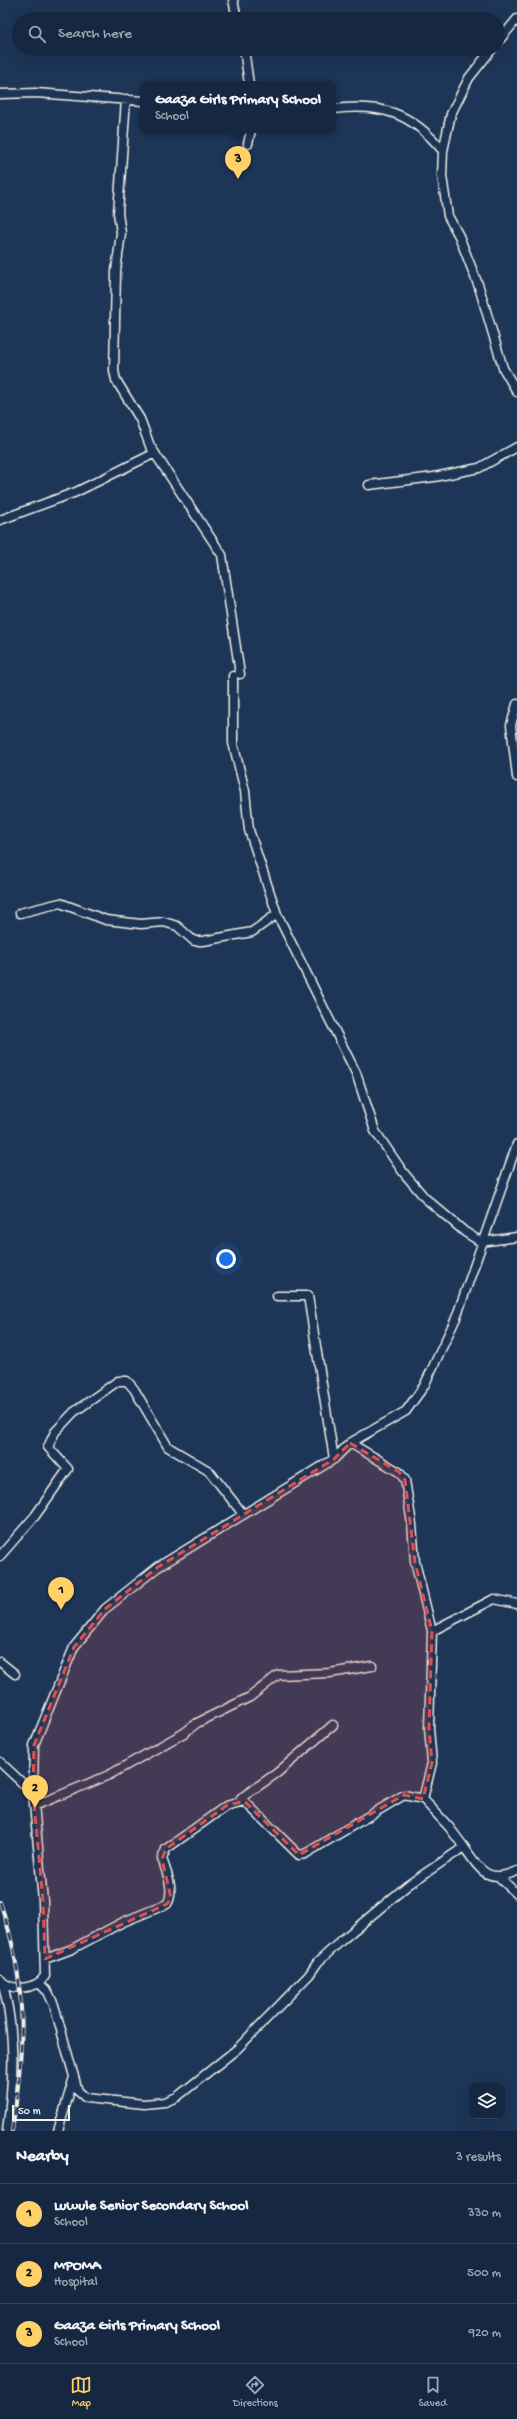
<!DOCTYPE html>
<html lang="en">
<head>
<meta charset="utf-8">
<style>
	body { margin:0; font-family:"Gochi Hand",sans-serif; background:#1f3048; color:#f1f3f6 }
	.controls { position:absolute; right:12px; bottom:12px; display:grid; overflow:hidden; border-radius:8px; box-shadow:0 4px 16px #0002 }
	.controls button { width:36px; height:36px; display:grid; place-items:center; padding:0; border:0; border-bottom:1px solid #35445a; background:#162841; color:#f1f3f6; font:20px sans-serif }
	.scale { position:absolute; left:12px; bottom:10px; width:58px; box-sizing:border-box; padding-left:4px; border:2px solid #f4f1e8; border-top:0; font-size:11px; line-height:14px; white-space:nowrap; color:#f4f1e8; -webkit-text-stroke:3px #1d3557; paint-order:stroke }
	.you { position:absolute; left:226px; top:1259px; width:14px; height:14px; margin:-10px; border:3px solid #fff; border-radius:50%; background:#1a73e8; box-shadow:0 0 0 6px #1a73e833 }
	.badge { display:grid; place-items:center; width:26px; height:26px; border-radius:50%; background:#ffd166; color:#111; font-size:13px; font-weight:700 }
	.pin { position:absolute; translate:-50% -33px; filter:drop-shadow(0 1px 2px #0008) }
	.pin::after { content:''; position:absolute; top:21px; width:14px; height:12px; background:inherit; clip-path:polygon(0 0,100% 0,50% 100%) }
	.popup { position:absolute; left:140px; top:81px; width:196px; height:52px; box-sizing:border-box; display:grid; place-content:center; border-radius:8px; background:#162841; filter:drop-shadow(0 1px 3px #0005); font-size:13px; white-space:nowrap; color:#9ea6b1 }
	.popup b { font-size:15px; color:#f1f3f6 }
	.popup::after { content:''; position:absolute; left:50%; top:100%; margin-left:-8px; border:8px solid transparent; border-top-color:#162841 }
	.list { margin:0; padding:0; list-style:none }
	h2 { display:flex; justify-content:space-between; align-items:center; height:52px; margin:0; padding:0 16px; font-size:17px }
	h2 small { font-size:13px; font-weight:400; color:#9ea6b1 }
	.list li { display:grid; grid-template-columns:26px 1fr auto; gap:12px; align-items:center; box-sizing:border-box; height:60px; padding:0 16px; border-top:1px solid #35445a }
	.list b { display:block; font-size:15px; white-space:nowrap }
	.list p { margin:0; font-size:13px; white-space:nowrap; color:#9ea6b1 }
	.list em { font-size:13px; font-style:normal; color:#9ea6b1 }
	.icon { flex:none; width:22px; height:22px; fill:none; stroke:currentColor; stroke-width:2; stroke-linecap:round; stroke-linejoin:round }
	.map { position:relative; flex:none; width:517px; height:2131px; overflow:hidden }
	.search { position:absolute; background:#162841; box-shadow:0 4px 16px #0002; left:12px; right:12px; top:12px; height:44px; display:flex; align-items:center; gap:10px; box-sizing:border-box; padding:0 14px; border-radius:22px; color:#9ea6b1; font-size:15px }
	.sheet { height:232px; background:#162841 }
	nav { display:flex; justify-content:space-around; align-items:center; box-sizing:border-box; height:56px; border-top:1px solid #35445a; background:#162841; font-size:11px; color:#9ea6b1 }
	nav a { display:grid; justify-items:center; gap:2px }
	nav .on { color:#ffd166 }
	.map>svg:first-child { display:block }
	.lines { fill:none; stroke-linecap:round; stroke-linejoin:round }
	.minor-casing { stroke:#f4f1e8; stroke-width:11 }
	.minor { stroke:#1d3557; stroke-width:8 }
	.rail-casing { stroke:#f4f1e8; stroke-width:4 }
	.rail { stroke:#1d3557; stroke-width:2.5; stroke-dasharray:8; stroke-linecap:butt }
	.marked { fill:#dc504e; fill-opacity:0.2; stroke:#dc504e; stroke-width:3; stroke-dasharray:8 5; stroke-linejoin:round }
</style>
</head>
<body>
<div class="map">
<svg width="517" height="2131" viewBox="0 0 517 2131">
	<rect width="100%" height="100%" fill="#1d3557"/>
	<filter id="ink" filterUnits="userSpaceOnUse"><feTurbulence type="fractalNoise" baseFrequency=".025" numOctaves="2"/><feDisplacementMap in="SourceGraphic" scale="8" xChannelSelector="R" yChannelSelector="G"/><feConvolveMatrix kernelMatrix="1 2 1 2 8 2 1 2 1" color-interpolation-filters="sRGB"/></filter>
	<g filter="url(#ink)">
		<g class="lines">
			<defs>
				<path id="minor" d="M233,0L237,19
					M498,42L517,19
					M244,49L249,84
					M492,49L469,78L451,114L443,151L442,176L448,216L459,236L479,287L503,368L517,392
					M0,94L36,93L143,101
					M126,99L118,213L121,233L116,271L114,371L116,380L140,419L150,446L222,555L240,674
					M333,109C382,103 412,113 443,151
					M248,144L251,130
					M369,485L434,477L479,468L517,447
					M0,520L76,492L155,453
					M233,676V743L245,791L249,830L277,914L356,1073L375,1131L403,1172L425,1198L465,1232L481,1242L517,1237
					M517,704L511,725L517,777
					M20,913L60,903L106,920L141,924L164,922L177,926L194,941H203L252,932L277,914
					M277,1296H308L334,1459
					M350,1443L399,1472L405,1480L412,1524L415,1562L432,1631L429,1728L432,1763L423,1799
					M0,1556L35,1516L68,1469L48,1447L55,1432L74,1412L118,1381H127L134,1389L168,1447L209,1471L243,1514
					M432,1631L494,1599L517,1604
					M0,1662L15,1674
					M0,1762L33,1793
					M241,1798L299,1855L305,1854L404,1795L423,1799L449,1827L464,1847
					M241,1798L277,1773L333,1725
					M34,1806L109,1775L184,1733L197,1723L250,1697L278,1675L330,1673L372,1666
					M500,1878L517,1894
					M45,1959L72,1949L123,1922L167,1904C175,1892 167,1873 162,1859L166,1849L226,1806L244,1801L241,1798
					M0,1979C10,1992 36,1990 45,1976L43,1901L33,1793L34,1745L74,1647L105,1609L158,1567L334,1459L350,1443L406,1411L424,1386L456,1318L517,1144
					M2,1981C16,2032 14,2079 7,2131
					M39,1983L48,1992L54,2005L78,2091L86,2098L144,2104L165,2102L177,2097L237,2049L309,1975L318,1962L342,1940L408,1885L464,1847C481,1871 487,1884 517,1871
					M58,2131L74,2077"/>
			</defs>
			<!-- minor casing -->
			<use href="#minor" class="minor-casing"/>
			<!-- minor -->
			<use href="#minor" class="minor"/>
			<defs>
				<path id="rail" d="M0,1902C28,1983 25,2047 12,2131"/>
			</defs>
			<!-- rail casing -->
			<use href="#rail" class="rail-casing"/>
			<!-- rail -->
			<use href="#rail" class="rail"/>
		</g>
	</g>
	<!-- marked area -->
	<path class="marked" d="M350,1443L399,1472L405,1480L415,1562L432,1631L429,1728L432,1763L423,1799L404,1795L299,1855L244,1801L226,1806L166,1849L162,1859L171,1898L167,1904L45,1959L43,1901L33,1793L34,1745L74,1647L105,1609L158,1567L334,1459Z"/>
</svg>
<div class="controls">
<button><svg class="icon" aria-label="layers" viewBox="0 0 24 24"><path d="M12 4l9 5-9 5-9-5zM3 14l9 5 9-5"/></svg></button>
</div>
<div class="scale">50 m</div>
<div class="you"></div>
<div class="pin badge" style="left:61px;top:1610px">1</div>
<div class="pin badge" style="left:35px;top:1808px">2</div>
<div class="pin badge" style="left:238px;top:179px">3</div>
<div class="popup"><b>Gaaza Girls Primary School</b>School</div>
<div class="search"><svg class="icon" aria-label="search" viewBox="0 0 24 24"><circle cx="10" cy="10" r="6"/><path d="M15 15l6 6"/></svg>Search here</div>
</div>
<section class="sheet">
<h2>Nearby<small>3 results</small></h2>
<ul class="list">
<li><span class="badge">1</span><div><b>Luwule Senior Secondary School</b><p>School</p></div><em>330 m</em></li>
<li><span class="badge">2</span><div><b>MPOMA</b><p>Hospital</p></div><em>500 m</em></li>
<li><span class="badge">3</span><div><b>Gaaza Girls Primary School</b><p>School</p></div><em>920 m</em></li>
</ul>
</section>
<nav>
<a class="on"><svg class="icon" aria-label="map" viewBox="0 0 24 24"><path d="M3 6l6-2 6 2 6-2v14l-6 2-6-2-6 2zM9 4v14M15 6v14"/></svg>Map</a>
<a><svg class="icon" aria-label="directions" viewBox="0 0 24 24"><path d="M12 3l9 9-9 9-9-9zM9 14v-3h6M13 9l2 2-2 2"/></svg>Directions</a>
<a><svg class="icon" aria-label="saved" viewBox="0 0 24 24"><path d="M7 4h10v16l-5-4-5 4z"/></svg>Saved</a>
</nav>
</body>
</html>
